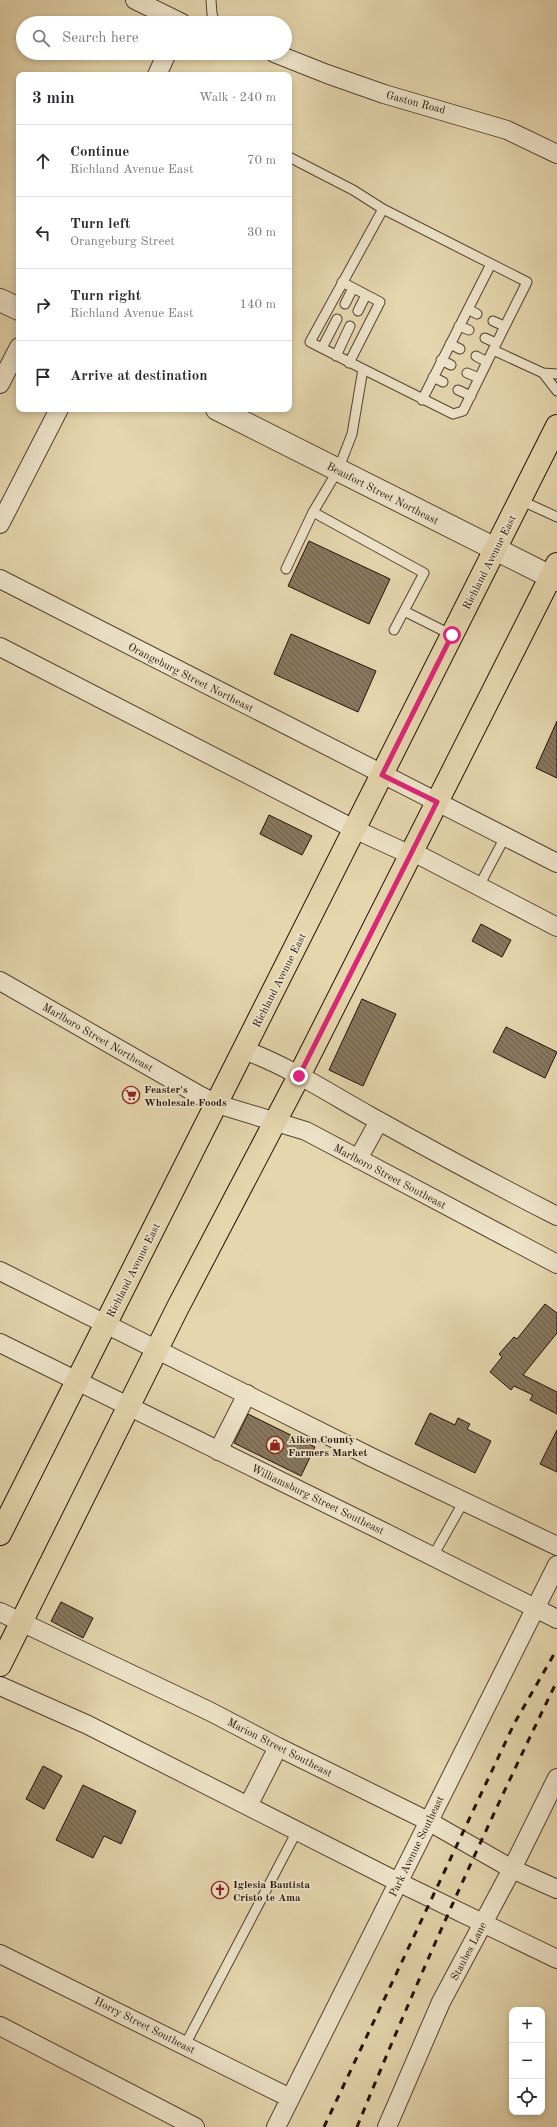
<!DOCTYPE html>
<html lang="en">
<head>
<meta charset="utf-8">
<style>
	body { margin:0; font-family:"Old Standard TT",serif; background:#f2f2f3; color:#2b2b33 }
	.controls { position:absolute; right:12px; bottom:12px; display:grid; overflow:hidden; border-radius:8px; box-shadow:0 2px 6px #0003 }
	.controls button { width:36px; height:36px; display:grid; place-items:center; padding:0; border:0; border-bottom:1px solid #e1e1e2; background:#fff; color:#2b2b33; font:20px sans-serif }
	.stop { position:absolute; width:12px; height:12px; margin:-9px; border:3px solid #db2777; border-radius:50%; background:#fff }
	.stop.end { background:#db2777; border-color:#fff; box-shadow:0 1px 4px #0008 }
	.list { margin:0; padding:0; list-style:none }
	h2 { display:flex; justify-content:space-between; align-items:center; height:52px; margin:0; padding:0 16px; font-size:17px }
	h2 small { font-size:13px; font-weight:400; color:#7c7c81 }
	.list li { display:grid; grid-template-columns:26px 1fr auto; gap:12px; align-items:center; box-sizing:border-box; height:72px; padding:0 16px; border-top:1px solid #e1e1e2 }
	.list b { display:block; font-size:15px; white-space:nowrap }
	.list p { margin:0; font-size:13px; white-space:nowrap; color:#7c7c81 }
	.list em { font-size:13px; font-style:normal; color:#7c7c81 }
	.icon { flex:none; width:22px; height:22px; fill:none; stroke:currentColor; stroke-width:2; stroke-linecap:round; stroke-linejoin:round }
	.map { position:relative; flex:none; width:557px; height:2127px; overflow:hidden }
	.search { position:absolute; background:#fff; box-shadow:0 2px 6px #0003; left:16px; top:16px; width:276px; height:44px; display:flex; align-items:center; gap:10px; box-sizing:border-box; padding:0 14px; border-radius:22px; color:#7c7c81; font-size:15px }
	.panel { position:absolute; background:#fff; box-shadow:0 2px 6px #0003; left:16px; top:72px; width:276px; height:340px; border-radius:8px }
	.map>svg:first-child { display:block }
	.building { fill:url(#building-back-hatch); stroke:#241209 }
	.lines { fill:none; stroke-linecap:round; stroke-linejoin:round }
	.service-casing { stroke:#544332; stroke-width:11 }
	.minor-casing { stroke:#544332; stroke-width:20 }
	.tertiary-casing { stroke:#544332; stroke-width:24 }
	.primary-casing { stroke:#241209; stroke-width:24 }
	.service { stroke:#eee4ca; stroke-width:9 }
	.minor { stroke:#eee4ca; stroke-width:18 }
	.tertiary { stroke:#eee4ca; stroke-width:22 }
	.primary { stroke:#e5d6ae; stroke-width:22 }
	.rail { stroke:#241209; stroke-width:3; stroke-dasharray:7 7; stroke-linecap:butt }
	.route { stroke:#db2777; stroke-width:5 }
	.labels { text-anchor:middle; stroke-width:3.5; stroke-linejoin:round; paint-order:stroke }
	.street-label { font-size:11px; fill:#241209; stroke:#eee4ca }
	.poi-label { font-size:11px; font-weight:bold; fill:#241209; stroke:#eee4ca; text-anchor:start }
</style>
</head>
<body>
<div class="map">
<svg width="557" height="2127" viewBox="0 0 557 2127">
	<defs>
		<pattern id="building-back-hatch" width="6" height="6" patternUnits="userSpaceOnUse"><rect width="6" height="6" fill="#88785f"/><path d="M-1 5l2 2M0 0l6 6M5-1l2 2" fill="none" stroke="#6f614d"/></pattern>
	</defs>
	<rect width="100%" height="100%" fill="#e5d6ae"/>
	<filter id="stains"><feTurbulence type="fractalNoise" baseFrequency=".005" numOctaves="4"/><feColorMatrix values="0 0 0 0 .2 0 0 0 0 .09 0 0 0 0 .02 0 0 0 .5 -.17"/></filter>
	<radialGradient id="worn" r=".72"><stop offset=".6" stop-color="#630" stop-opacity="0"/><stop offset="1" stop-color="#630" stop-opacity=".3"/></radialGradient>
	<!-- building -->
	<path class="building" d="M309,541L390,579L369,624L288,586Z
		M291,634L376,671L358,712L274,674Z
		M557,721V778L536,768Z
		M269,815L312,836L302,855L260,834Z
		M481,924L511,940L502,957L472,941Z
		M362,999L396,1014L363,1086L329,1070Z
		M506,1027L557,1052L545,1078L493,1052Z
		M545,1304L557,1313V1333L523,1375L557,1392V1414L530,1400L533,1395L514,1386L511,1390L490,1372L502,1357L499,1354L514,1337L517,1339Z
		M430,1413L455,1425L458,1418L470,1424L467,1429L491,1441L475,1473L415,1444Z
		M248,1414L315,1447L301,1476L234,1443Z
		M557,1430V1472L540,1464Z
		M61,1602L93,1618L83,1638L51,1621Z
		M43,1766L62,1776L44,1809L26,1799Z
		M83,1785L136,1811L121,1844L104,1836L93,1858L56,1840Z"/>
	<g class="lines">
		<defs>
			<path id="service" d="M211,0L212,14L215,23
				M289,157L353,190L383,209
				M342,282L380,302L349,363
				M345,304L353,288
				M468,309L477,314
				M358,311L366,295
				M493,321L504,326
				M459,326L469,330
				M485,338L496,343
				M450,344L460,349
				M322,348L337,319
				M336,356L350,326
				M476,356L487,362
				M441,360L451,365
				M363,369L453,414L463,411L493,350
				M467,373L479,378
				M543,373L557,391
				M433,377L443,382
				M458,390L471,396
				M422,400L491,264
				M520,500L557,517
				M286,569L313,512
				M394,630L404,611
				M452,635L404,611L424,573L313,512L338,470L352,434L363,369L310,342L383,209L527,282L493,350L543,373L557,374
				M479,886L505,837
				M433,1556L464,1501
				M185,2045L297,1831"/>
			<path id="minor" d="M135,0L182,23
				M274,53L327,74L384,94L507,130L557,154
				M157,75L167,53
				M0,384L19,347
				M0,524L59,409
				M0,579L557,863
				M0,647L354,829L411,855L417,854L557,927
				M0,981L199,1095L217,1104L306,1131L557,1264
				M244,1050C288,1066 329,1093 370,1116C431,1150 494,1184 557,1216
				M358,1159L379,1121
				M0,1271L371,1457L557,1546
				M0,1343L380,1530L557,1619
				M218,1451L247,1394
				M0,1612L209,1711L278,1747L428,1821L512,1869L557,1889
				M0,1686L88,1725L398,1882L557,1959
				M248,1806L278,1747
				M0,1954L290,2098
				M0,2026L195,2127
				M276,2127L557,1565
				M387,2127L441,2002L512,1869L557,1778"/>
			<path id="tertiary" d="M0,300L19,309
				M217,409L557,580"/>
			<path id="primary" d="M0,1534L557,426
				M0,1665L177,1309L299,1076L557,564"/>
		</defs>
		<!-- service casing -->
		<use href="#service" class="service-casing"/>
		<!-- minor casing -->
		<use href="#minor" class="minor-casing"/>
		<!-- tertiary casing -->
		<use href="#tertiary" class="tertiary-casing"/>
		<!-- primary casing -->
		<use href="#primary" class="primary-casing"/>
		<!-- service -->
		<use href="#service" class="service"/>
		<!-- minor -->
		<use href="#minor" class="minor"/>
		<!-- tertiary -->
		<use href="#tertiary" class="tertiary"/>
		<!-- primary -->
		<use href="#primary" class="primary"/>
		<!-- rail -->
		<path class="rail" d="M324,2127L514,1724L557,1649
			M357,2127C418,1977 486,1827 557,1681"/>
	</g>
	<g class="lines">
		<!-- route -->
		<path class="route" d="M299,1076L437,802L382,775L452,635"/>
	</g>
	<!-- icons -->
	<defs>
		<symbol id="supermarket-ring" viewBox="-11 -11 22 22"><circle r="9.5" fill="#eee4ca" stroke="#8f2418" stroke-width="1.5"/><path d="M-6-5.5h2.5l.6 2H6L4.5 2H-2.5L-4.4-4H-6ZM-1.5 3.2a1.3 1.3 0 1 0 .1 0ZM3 3.2a1.3 1.3 0 1 0 .1 0Z" fill="#8f2418"/></symbol>
		<symbol id="shop-ring" viewBox="-11 -11 22 22"><circle r="9.5" fill="#eee4ca" stroke="#8f2418" stroke-width="1.5"/><path d="M-5-2.5h2.3a2.7 3.5 0 0 1 5.4 0H5L5.5 6h-11ZM-1.5-2.5h3a1.5 2.3 0 0 0-3 0Z" fill="#8f2418"/></symbol>
		<symbol id="church-ring" viewBox="-11 -11 22 22"><circle r="9.5" fill="#eee4ca" stroke="#8f2418" stroke-width="1.5"/><path d="M-1.2-6h2.4v3.5h3.3v2.4h-3.3V6h-2.4V-.1h-3.3v-2.4h3.3Z" fill="#8f2418"/></symbol>
	</defs>
	<g fill-rule="evenodd">
		<use href="#supermarket-ring" x="121" y="1085" width="20" height="20"/>
		<use href="#shop-ring" x="265" y="1435" width="20" height="20"/>
		<use href="#church-ring" x="210" y="1880" width="20" height="20"/>
	</g>
	<g class="labels">
		<!-- street labels -->
		<g class="street-label">
			<text transform="translate(416 102) rotate(15)" y="4">Gaston Road</text>
			<text transform="translate(383 493) rotate(27)" y="4">Beaufort Street Northeast</text>
			<text transform="translate(489 562) rotate(-63)" y="4">Richland Avenue East</text>
			<text transform="translate(191 677) rotate(27)" y="4">Orangeburg Street Northeast</text>
			<text transform="translate(279 980) rotate(-63)" y="4">Richland Avenue East</text>
			<text transform="translate(98 1037) rotate(30)" y="4">Marlboro Street Northeast</text>
			<text transform="translate(390 1176) rotate(28)" y="4">Marlboro Street Southeast</text>
			<text transform="translate(133 1270) rotate(-63)" y="4">Richland Avenue East</text>
			<text transform="translate(318 1499) rotate(26)" y="4">Williamsburg Street Southeast</text>
			<text transform="translate(280 1747) rotate(27)" y="4">Marion Street Southeast</text>
			<text transform="translate(416 1846) rotate(-64)" y="4">Park Avenue Southeast</text>
			<text transform="translate(468 1951) rotate(-62)" y="4">Staubes Lane</text>
			<text transform="translate(145 2025) rotate(27)" y="4">Horry Street Southeast</text>
		</g>
		<!-- poi labels -->
		<g class="poi-label">
			<text x="144" y="1093">Feaster's<tspan x="144" dy="13">Wholesale Foods</tspan></text>
			<text x="288" y="1443">Aiken County<tspan x="288" dy="13">Farmers Market</tspan></text>
			<text x="233" y="1888">Iglesia Bautista<tspan x="233" dy="13">Cristo te Ama</tspan></text>
		</g>
	</g>
	<rect width="100%" height="100%" filter="url(#stains)"/>
	<rect width="100%" height="100%" fill="url(#worn)"/>
</svg>
<div class="controls">
<button>+</button>
<button>−</button>
<button><svg class="icon" aria-label="locate" viewBox="0 0 24 24"><circle cx="12" cy="12" r="6"/><path d="M12 2v4M12 18v4M2 12h4M18 12h4"/></svg></button>
</div>
<div class="stop" style="left:452px;top:635px"></div>
<div class="stop end" style="left:299px;top:1076px"></div>
<div class="search"><svg class="icon" aria-label="search" viewBox="0 0 24 24"><circle cx="10" cy="10" r="6"/><path d="M15 15l6 6"/></svg>Search here</div>
<section class="panel">
<h2>3 min<small>Walk · 240 m</small></h2>
<ul class="list">
<li><svg class="icon" aria-label="ahead" viewBox="0 0 24 24"><path d="M12 20V5M6 11l6-6 6 6"/></svg><div><b>Continue</b><p>Richland Avenue East</p></div><em>70 m</em></li>
<li><svg class="icon" aria-label="left" viewBox="0 0 24 24"><path d="M17 20v-9H6M10 6l-5 5 5 5"/></svg><div><b>Turn left</b><p>Orangeburg Street</p></div><em>30 m</em></li>
<li><svg class="icon" aria-label="right" viewBox="0 0 24 24"><path d="M7 20v-9h11M14 6l5 5-5 5"/></svg><div><b>Turn right</b><p>Richland Avenue East</p></div><em>140 m</em></li>
<li><svg class="icon" aria-label="arrive" viewBox="0 0 24 24"><path d="M6 21V4h12l-3 4 3 4H6"/></svg><div><b>Arrive at destination</b></div></li>
</ul>
</section>
</div>
</body>
</html>
